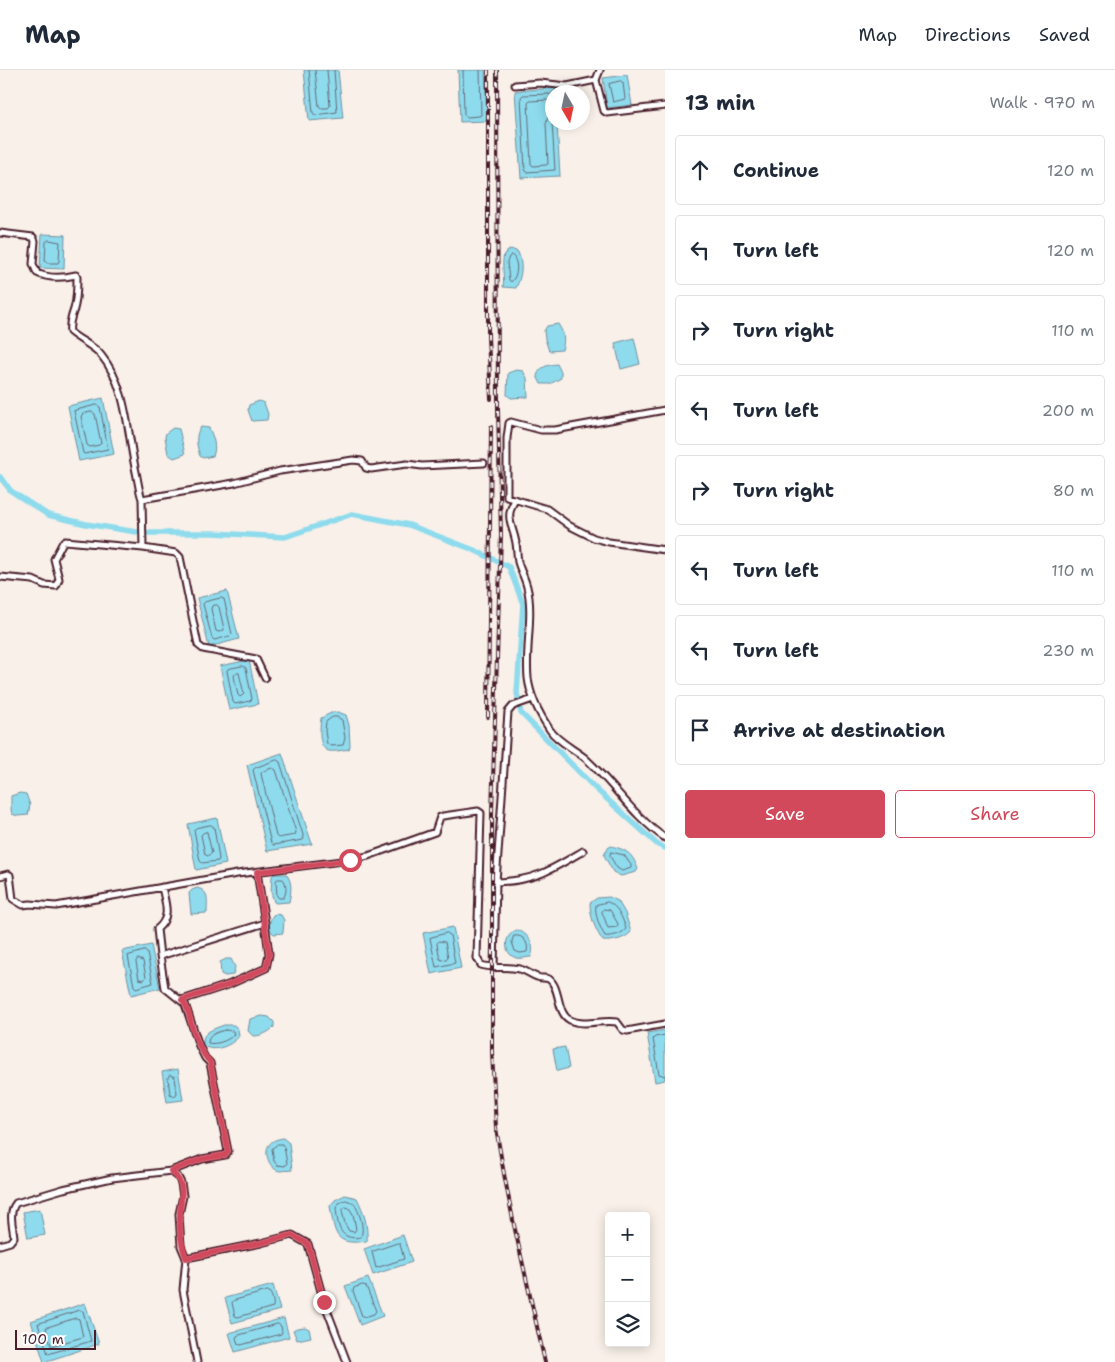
<!DOCTYPE html>
<html lang="en">
<head>
<meta charset="utf-8">
<style>
	body { margin:0; font-family:"Shantell Sans",sans-serif; background:#f2f2f3; color:#1f2937 }
	.controls { position:absolute; right:15px; bottom:15px; display:grid; overflow:hidden; border-radius:5px; box-shadow:0 2px 12px #0003 }
	.controls button { width:45px; height:45px; display:grid; place-items:center; padding:0; border:0; border-bottom:1px solid #e0e1e3; background:#fff; color:#1f2937; font:25px sans-serif }
	.compass { position:absolute; left:545px; top:15px; width:45px; height:45px; border-radius:50%; background:#fff; box-shadow:0 2px 12px #0003; rotate:171deg }
	.scale { position:absolute; left:15px; bottom:12px; width:81px; box-sizing:border-box; padding-left:5px; border:2px solid #4a1f2b; border-top:0; font-size:14px; line-height:18px; white-space:nowrap; color:#4a1f2b; -webkit-text-stroke:4px #fff; paint-order:stroke }
	.stop { position:absolute; width:15px; height:15px; margin:-11px; border:4px solid #d1495b; border-radius:50%; background:#fff }
	.stop.end { background:#d1495b; border-color:#fff; box-shadow:0 1px 5px #0008 }
	.list { margin:0; padding:0; list-style:none }
	h2 { display:flex; justify-content:space-between; align-items:center; height:65px; margin:0; padding:0 20px; font-size:21px }
	h2 small { font-size:16px; font-weight:400; color:#747a83 }
	.list li { display:grid; grid-template-columns:32px 1fr auto; gap:15px; align-items:center; box-sizing:border-box; height:70px; margin:0 10px 10px; padding:0 10px; border:1px solid #e0e1e3; border-radius:5px }
	.list b { display:block; font-size:19px; white-space:nowrap }
	.list em { font-size:16px; font-style:normal; color:#747a83 }
	.actions { display:flex; gap:10px; padding:15px 20px }
	.actions a { flex:1; padding:11px 0; border:1px solid #d1495b; border-radius:5px; text-align:center; font-size:18px; color:#d1495b }
	.actions .main { background:#d1495b; color:#fff }
	.icon { flex:none; width:28px; height:28px; fill:none; stroke:currentColor; stroke-width:2; stroke-linecap:round; stroke-linejoin:round }
	.map { position:relative; flex:none; width:665px; height:1292px; overflow:hidden }
	header { display:flex; align-items:center; gap:30px; box-sizing:border-box; height:70px; padding:0 25px; background:#fff; border-bottom:1px solid #e0e1e3 }
	header strong { font-size:24px }
	nav { display:flex; gap:28px; margin-inline-start:auto; font-size:18px }
	main { display:flex }
	aside { flex:1; background:#fff }
	.map>svg:first-child { display:block }
	.water { fill:#8edbed; stroke:#73909f }
	.lines { fill:none; stroke-linecap:round; stroke-linejoin:round }
	.shore { stroke:#656a79; stroke-width:1 }
	.canal { stroke:#8edbed; stroke-width:5.5 }
	.street-casing { stroke:#4a1f2b; stroke-width:9 }
	.street { stroke:#fff; stroke-width:5 }
	.rail-casing { stroke:#4a1f2b; stroke-width:4 }
	.rail { stroke:#fff; stroke-width:2; stroke-dasharray:5.5; stroke-linecap:butt }
	.route { stroke:#d1495b; stroke-width:6 }
</style>
</head>
<body>
<header>
<strong>Map</strong>
<nav><a>Map</a><a>Directions</a><a>Saved</a></nav>
</header>
<main>
<div class="map">
<svg width="665" height="1292" viewBox="0 0 665 1292">
	<rect width="100%" height="100%" fill="#f8f0e9"/>
	<filter id="ink" filterUnits="userSpaceOnUse"><feTurbulence type="fractalNoise" baseFrequency=".02" numOctaves="2"/><feDisplacementMap in="SourceGraphic" scale="10" xChannelSelector="R" yChannelSelector="G"/><feConvolveMatrix kernelMatrix="1 2 1 2 8 2 1 2 1" color-interpolation-filters="sRGB"/></filter>
	<g filter="url(#ink)">
		<!-- water -->
		<path class="water" d="M304,0H338L343,48L309,51Z
			M458,0H485L487,51L460,52Z
			M627,5L632,35L607,38L603,8Z
			M555,18L556,22H552V52L557,53L560,106L521,108L515,21Z
			M42,164L65,165L64,199L40,198Z
			M511,179L518,182C523,195 522,205 516,218L503,217C505,206 501,195 504,184Z
			M558,254C564,263 565,269 562,280L549,281L545,269L544,261L547,256Z
			M634,268L640,294L621,299L615,273Z
			M557,294L561,302V308L550,314H541L537,306C540,296 548,295 557,294Z
			M516,300L523,301L527,308L528,327L511,328L507,325L508,303Z
			M103,328L114,384L79,391L68,336Z
			M259,331L264,333L268,344L267,350L252,351L248,340L249,335Z
			M201,357L209,358C213,366 217,377 213,386L203,388L200,386C197,377 194,365 201,357Z
			M173,358L179,359L185,384L174,388L168,384L165,367L166,363Z
			M227,521L239,569L209,577L197,528Z
			M249,590L258,634L229,640L220,596Z
			M338,642L346,645L349,655L350,676L349,679C343,680 335,682 329,681C317,678 320,657 321,648L331,643Z
			M282,683L312,774L267,781L247,695Z
			M20,723L26,724L30,735L28,745L18,746L12,744L11,739V726Z
			M217,748L226,794L196,800L188,754Z
			M611,776C627,780 632,783 638,799L636,802L621,806L613,802L604,785L608,778Z
			M274,804H286C293,812 291,822 289,832L276,833L274,832L271,822L272,806Z
			M197,818C210,821 207,831 207,843L191,844L189,823L192,820Z
			M609,827L618,831L625,843L631,862C625,869 612,872 603,871C595,860 590,846 590,833L597,828Z
			M276,844L281,845L284,850L283,863L274,864C267,860 269,851 273,845Z
			M453,857L461,898L431,904L423,863Z
			M517,860C528,863 536,875 531,887C526,887 519,890 514,887C503,882 504,864 517,860Z
			M151,875L160,918L131,925L122,881Z
			M226,889H231L235,897L233,905L225,906L221,904L220,892Z
			M262,946L269,947L274,952V957C268,963 261,966 253,966L248,961L250,949Z
			M224,955H234L238,959L239,966C233,975 214,983 204,976C199,962 214,959 224,955Z
			M665,960V1010L655,1012L647,963Z
			M565,977L569,998L557,1001L553,979Z
			M178,999L183,1030L167,1032L162,1002Z
			M283,1068L289,1073L292,1100C288,1100 284,1101 280,1101C270,1100 263,1083 269,1075C272,1070 278,1069 283,1068Z
			M345,1125L357,1128C364,1142 368,1155 367,1171C335,1176 335,1165 330,1136L335,1130Z
			M40,1139L45,1165L28,1168L23,1142Z
			M403,1165L412,1192L373,1205L364,1179Z
			M368,1208L383,1246L360,1255L345,1216Z
			M273,1215L280,1240L232,1253L225,1228Z
			M85,1233L99,1274L44,1292L31,1251Z
			M284,1248L289,1267L235,1282L229,1263Z
			M305,1257L309,1259L311,1267L297,1270L293,1260L297,1258Z"/>
		<g class="lines">
			<!-- shore -->
			<path class="shore" d="M309,0L313,43L315,45L337,42L334,0
				M315,0L319,36L321,38H328L330,36L327,0
				M463,0L464,45L467,47L479,46L481,45L480,0
				M621,11L623,13L625,29L613,32L609,14Z
				M552,26L549,24L523,25L521,27L525,100L527,102L555,100L552,52
				M552,33L547,30L530,31L528,33L531,94L533,96L546,95L548,94L546,53L548,47L552,43
				M49,170L60,172L59,191L58,193H47L45,191L46,172Z
				M512,185C519,192 518,206 511,212L509,210L507,192L509,187Z
				M97,335L100,337L108,379L84,384L83,383L74,341Z
				M92,342L95,344L101,373L99,375L90,377L87,375L81,346L83,344Z
				M221,528L224,529L232,564L230,566L214,570L212,568L203,534L205,532Z
				M217,535L219,537L224,559L223,561L219,562L216,561L211,539L212,536Z
				M243,596L246,598L252,629L250,631L235,634L233,632L227,601L228,599Z
				M239,603L244,624L240,627L238,625L234,606L235,604Z
				M333,647H337L342,650L345,668L343,675L332,676L327,674L325,661L326,652Z
				M277,690L280,692L304,768L303,770L273,775L271,773L253,700L255,698Z
				M273,698L276,700L296,762L295,765L278,768L276,766L261,704L262,702Z
				M211,755L214,757L219,789L218,791L202,793L200,791L194,760L196,758Z
				M207,762L212,783L207,786L205,784L201,765L203,763Z
				M611,782L624,785L631,795V798L622,801L617,798L610,786Z
				M278,809H283C287,813 287,824 283,828H279L277,826L276,811Z
				M608,832C618,836 623,849 626,859C622,864 611,867 605,866C600,858 594,844 596,835Z
				M604,839L610,840L618,854L617,857L608,858L602,842Z
				M447,863L450,865L455,893L436,897L430,868Z
				M514,866C524,864 529,874 527,882L520,883L515,881L512,872Z
				M439,871L445,872L448,887L446,889L442,890L440,889L437,874Z
				M145,881L147,883L153,913L136,918L134,916L128,886Z
				M138,889L143,891L146,907L144,910L139,909L136,892Z
				M225,960L233,961L234,964C229,971 215,975 208,973C208,964 218,962 225,960Z
				M665,965L655,967L653,969L659,1004L665,1006
				M170,1005L175,1007L177,1023L175,1026L170,1024L168,1008Z
				M278,1074H282L284,1077L287,1093L285,1096L277,1095L274,1091L272,1079Z
				M346,1130L354,1133C359,1142 365,1157 361,1167C339,1171 338,1156 336,1138L338,1134Z
				M346,1137L349,1138L353,1144L356,1159L354,1162L349,1161L345,1154L342,1141Z
				M398,1173L400,1174L404,1189L376,1198L372,1182Z
				M363,1215L366,1216L376,1241L374,1244L364,1247L362,1246L353,1221L354,1218Z
				M268,1221C272,1223 274,1233 273,1237L238,1247L235,1246L232,1233L233,1231Z
				M80,1240L83,1241L91,1271L48,1284L38,1254Z
				M76,1248L79,1249L83,1267L51,1276L46,1258Z
				M278,1254L281,1256L282,1262L281,1264L241,1275L238,1274L236,1268L237,1266Z"/>
			<!-- canal -->
			<path class="canal" d="M0,407L11,421L48,445L86,454L143,463H214L285,467L352,444L409,455L474,480L509,497L523,534L517,623L521,643L597,720L658,775L665,778"/>
			<defs>
				<path id="street" d="M596,10L604,41L607,43L665,36
					M515,15L540,13L567,16L596,10L600,0
					M0,163L33,167L35,171L33,194L37,203C49,209 63,208 76,205L77,207C77,217 77,226 75,235C73,246 68,250 70,262C79,270 94,276 101,285C128,318 127,363 136,402C138,411 139,421 142,429L234,413L280,401L353,390L362,391L366,398L371,399L407,394L422,396L484,393
					M665,340L555,360H541L511,352L509,353L507,368V427L547,439L570,456L594,468L609,472L665,480
					M142,429L143,478L176,483L180,487L198,575L203,579L256,589L265,608
					M515,430C504,448 513,455 516,473C517,479 517,486 518,492C520,500 525,508 527,517C534,543 525,579 528,608C530,626 540,645 550,660C557,671 574,679 585,688C613,713 633,746 665,768
					M0,507L33,510L44,515L56,516L59,509L54,489L63,472L65,471L143,478
					M0,806L8,804L10,805L13,829L23,835L30,834L56,836L237,804L350,790L368,786L435,762L440,747L443,746L478,741L481,743L477,888L481,895C494,899 507,896 520,899C527,901 531,905 537,907C541,909 545,907 549,909C561,918 556,943 570,950C584,957 603,949 617,952L623,960L627,961L665,954
					M496,812L508,642L513,636L533,629
					M160,886L157,859C172,847 165,833 162,817
					M494,898L496,812C535,811 551,800 583,781
					M182,930L228,915L266,898L269,884L265,853
					M171,1101L202,1089L225,1085L228,1081L210,993L205,988L199,976L185,934L165,918L160,886L265,853L257,802
					M0,1175L10,1172L14,1167C13,1156 8,1143 16,1133L63,1119L112,1108L171,1101L178,1107L181,1113L183,1126L179,1144L181,1176L186,1188L183,1220L197,1292
					M186,1188L261,1173L292,1165L308,1174L324,1232L347,1292"/>
			</defs>
			<!-- street casing -->
			<use href="#street" class="street-casing"/>
			<!-- street -->
			<use href="#street" class="street"/>
			<defs>
				<path id="rail" d="M488,0V267L491,329
					M497,0L498,340L501,465L492,742V982L496,1058L504,1104L514,1155L545,1292
					M488,647L491,357"/>
			</defs>
			<!-- rail casing -->
			<use href="#rail" class="rail-casing"/>
			<!-- rail -->
			<use href="#rail" class="rail"/>
		</g>
	</g>
	<g class="lines" filter="url(#ink)">
		<!-- route -->
		<path class="route" d="M324,1232L308,1174L292,1165L261,1173L186,1188C181,1174 179,1160 180,1145C180,1127 188,1116 171,1101L202,1089L225,1085L228,1081L210,992C200,982 195,967 191,953C189,945 188,936 182,930L228,915L266,898L269,884L257,802L350,790"/>
	</g>
</svg>
<div class="controls">
<button>+</button>
<button>−</button>
<button><svg class="icon" aria-label="layers" viewBox="0 0 24 24"><path d="M12 4l9 5-9 5-9-5zM3 14l9 5 9-5"/></svg></button>
</div>
<svg class="compass" viewBox="-18 -18 36 36"><path d="M0-13l5 13h-10z" fill="#e53935"/><path d="M0 13l5-13h-10z" fill="#747a83"/></svg>
<div class="scale">100 m</div>
<div class="stop" style="left:350px;top:790px"></div>
<div class="stop end" style="left:324px;top:1232px"></div>
</div>
<aside>
<h2>13 min<small>Walk · 970 m</small></h2>
<ul class="list">
<li><svg class="icon" aria-label="ahead" viewBox="0 0 24 24"><path d="M12 20V5M6 11l6-6 6 6"/></svg><div><b>Continue</b></div><em>120 m</em></li>
<li><svg class="icon" aria-label="left" viewBox="0 0 24 24"><path d="M17 20v-9H6M10 6l-5 5 5 5"/></svg><div><b>Turn left</b></div><em>120 m</em></li>
<li><svg class="icon" aria-label="right" viewBox="0 0 24 24"><path d="M7 20v-9h11M14 6l5 5-5 5"/></svg><div><b>Turn right</b></div><em>110 m</em></li>
<li><svg class="icon" aria-label="left" viewBox="0 0 24 24"><path d="M17 20v-9H6M10 6l-5 5 5 5"/></svg><div><b>Turn left</b></div><em>200 m</em></li>
<li><svg class="icon" aria-label="right" viewBox="0 0 24 24"><path d="M7 20v-9h11M14 6l5 5-5 5"/></svg><div><b>Turn right</b></div><em>80 m</em></li>
<li><svg class="icon" aria-label="left" viewBox="0 0 24 24"><path d="M17 20v-9H6M10 6l-5 5 5 5"/></svg><div><b>Turn left</b></div><em>110 m</em></li>
<li><svg class="icon" aria-label="left" viewBox="0 0 24 24"><path d="M17 20v-9H6M10 6l-5 5 5 5"/></svg><div><b>Turn left</b></div><em>230 m</em></li>
<li><svg class="icon" aria-label="arrive" viewBox="0 0 24 24"><path d="M6 21V4h12l-3 4 3 4H6"/></svg><div><b>Arrive at destination</b></div></li>
</ul>
<div class="actions"><a class="main">Save</a><a>Share</a></div>
</aside>
</main>
</body>
</html>
